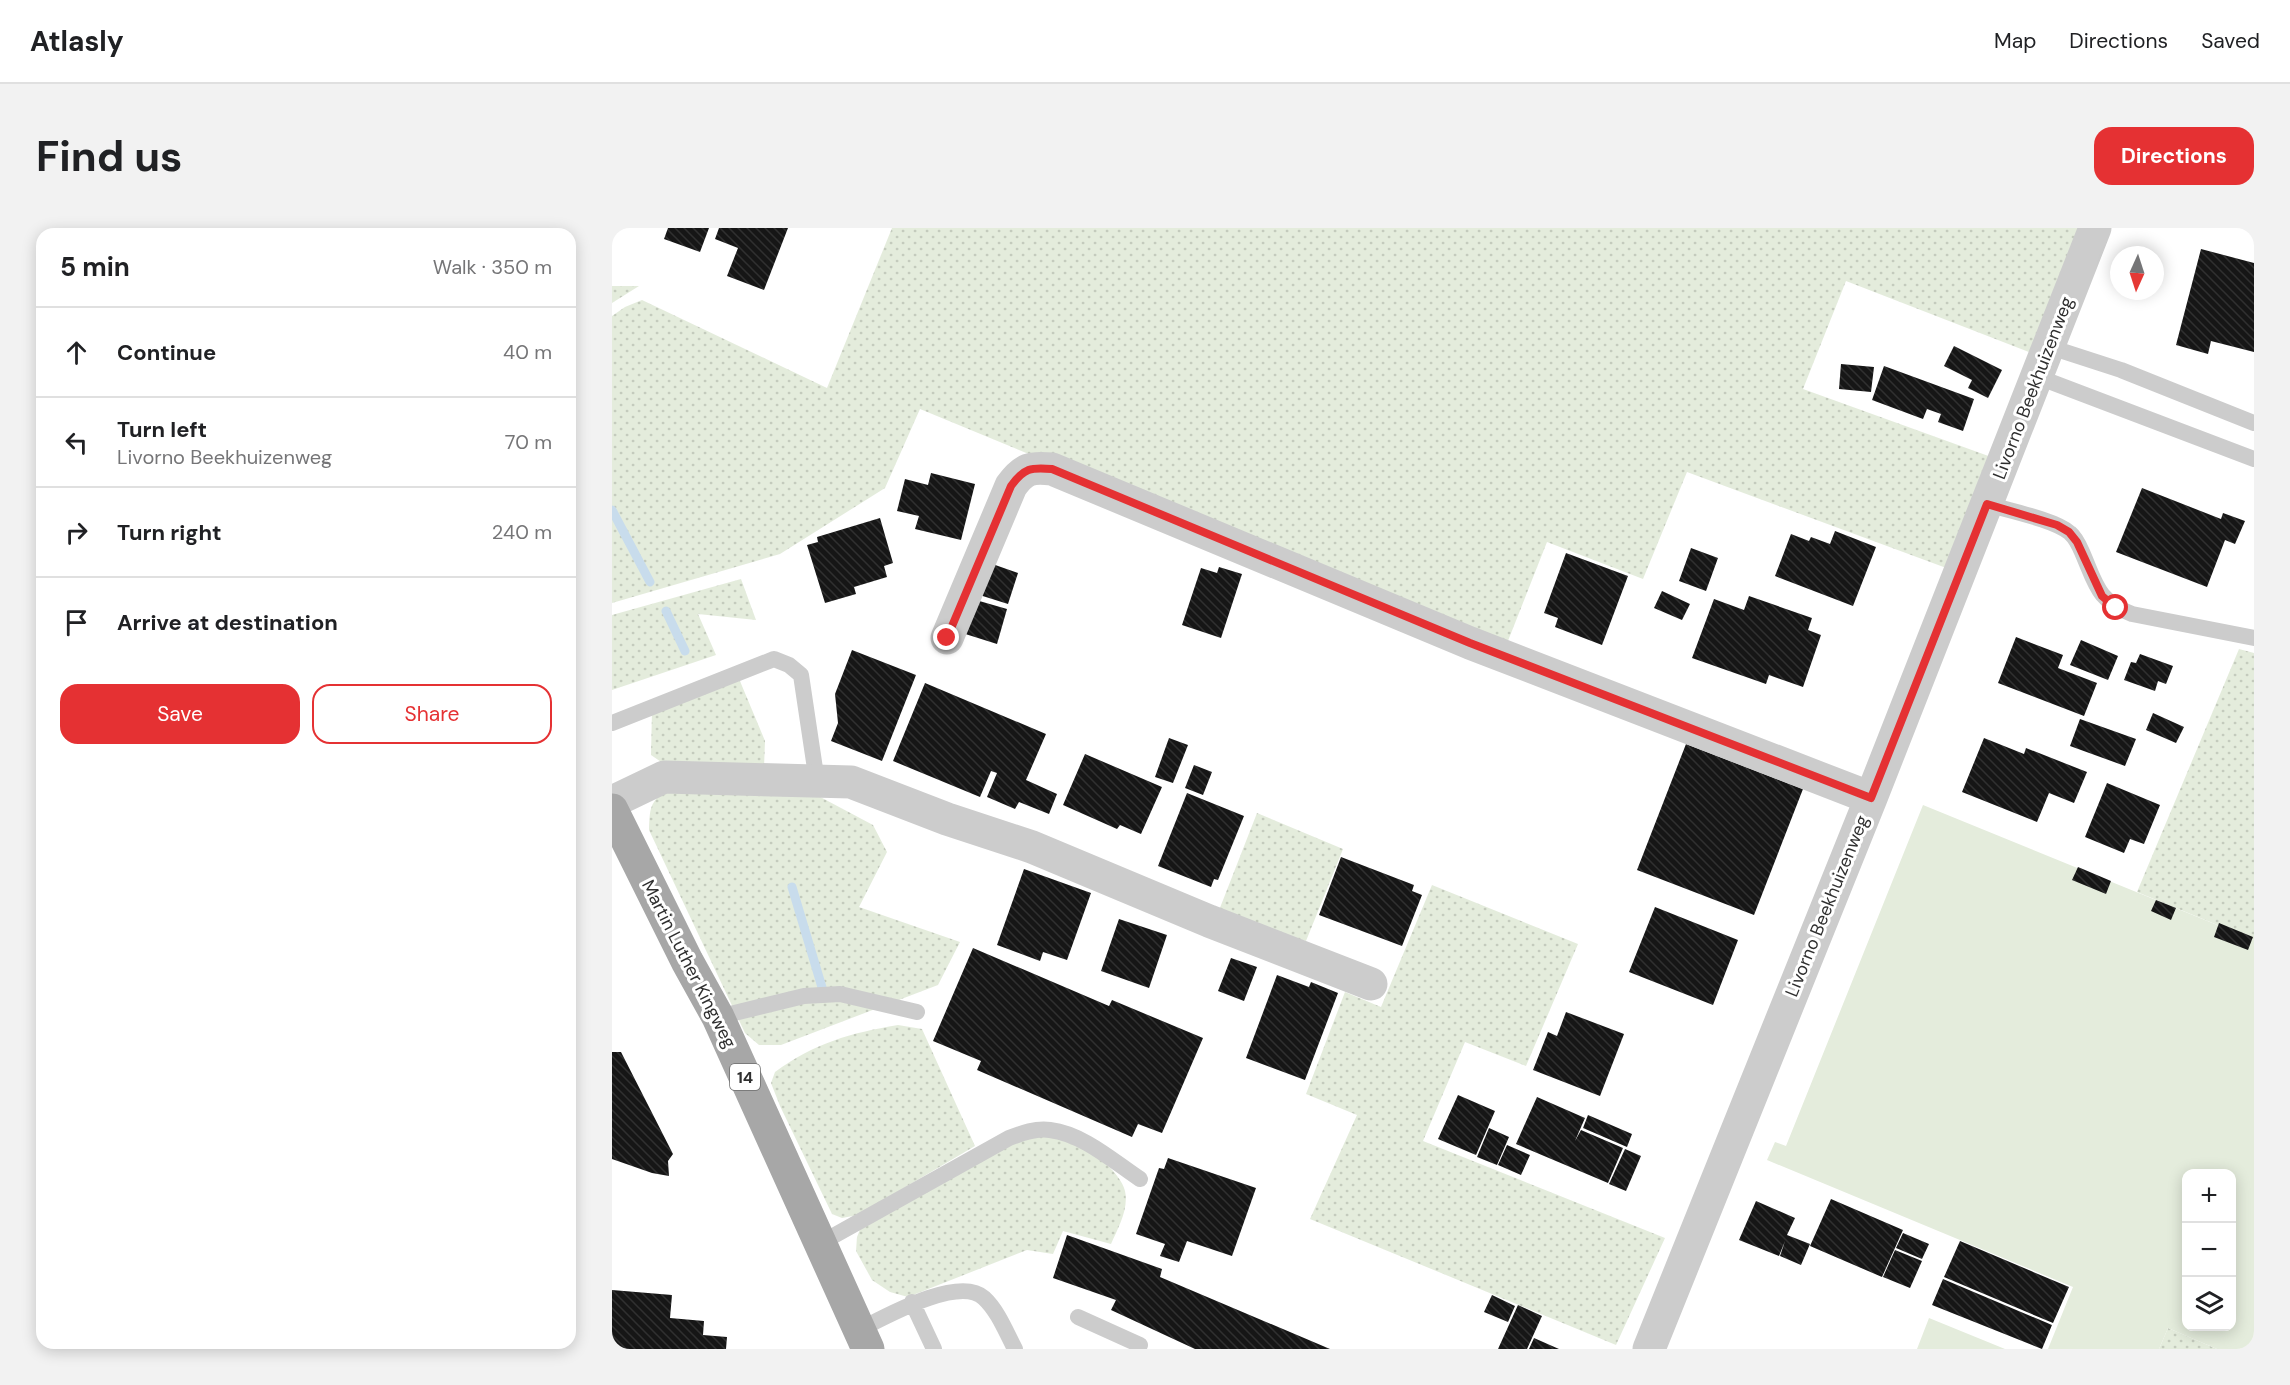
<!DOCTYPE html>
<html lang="en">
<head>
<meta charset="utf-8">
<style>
	body { margin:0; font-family:"DM Sans",sans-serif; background:#f2f2f2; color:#202124 }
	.controls { position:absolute; right:18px; bottom:18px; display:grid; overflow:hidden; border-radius:12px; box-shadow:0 3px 15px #0003 }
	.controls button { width:54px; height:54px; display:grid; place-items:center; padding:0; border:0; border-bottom:2px solid #e0e0e0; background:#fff; color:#202124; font:30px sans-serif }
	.compass { position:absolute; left:1498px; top:18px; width:54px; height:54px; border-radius:50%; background:#fff; box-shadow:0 3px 15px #0003; rotate:183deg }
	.stop { position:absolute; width:18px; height:18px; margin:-14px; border:4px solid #e53133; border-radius:50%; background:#fff }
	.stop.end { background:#e53133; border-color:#fff; box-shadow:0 2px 6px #0008 }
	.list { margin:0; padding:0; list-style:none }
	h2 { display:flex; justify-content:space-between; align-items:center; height:78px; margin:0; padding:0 24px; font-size:26px }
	h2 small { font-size:20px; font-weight:400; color:#757577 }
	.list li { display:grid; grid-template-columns:39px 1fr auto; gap:18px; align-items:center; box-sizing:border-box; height:90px; padding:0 24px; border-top:2px solid #e0e0e0 }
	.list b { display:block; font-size:22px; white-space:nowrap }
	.list p { margin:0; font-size:20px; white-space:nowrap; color:#757577 }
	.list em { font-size:20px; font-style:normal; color:#757577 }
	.actions { display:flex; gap:12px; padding:18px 24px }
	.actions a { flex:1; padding:14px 0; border:2px solid #e53133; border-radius:18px; text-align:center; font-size:21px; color:#e53133 }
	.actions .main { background:#e53133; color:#fff }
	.icon { flex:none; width:33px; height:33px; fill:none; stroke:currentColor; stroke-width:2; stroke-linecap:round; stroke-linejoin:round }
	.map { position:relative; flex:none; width:1642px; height:1121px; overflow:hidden; border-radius:18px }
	header { display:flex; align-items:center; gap:36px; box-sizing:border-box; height:84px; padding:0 30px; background:#fff; border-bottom:2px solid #e0e0e0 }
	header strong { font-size:28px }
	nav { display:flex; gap:33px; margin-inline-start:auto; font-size:21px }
	.intro { display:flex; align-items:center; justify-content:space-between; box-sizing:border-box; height:144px; padding:0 36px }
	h1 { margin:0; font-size:42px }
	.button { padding:15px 27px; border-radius:18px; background:#e53133; color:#fff; font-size:21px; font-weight:700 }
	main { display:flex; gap:36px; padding:0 36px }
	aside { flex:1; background:#fff; border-radius:18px; box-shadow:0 3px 15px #0003 }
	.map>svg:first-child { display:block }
	.grass { fill:url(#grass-dots) }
	.pitch { fill:#e4ecdc; fill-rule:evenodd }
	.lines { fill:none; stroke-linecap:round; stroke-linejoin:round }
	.stream { stroke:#c8dcec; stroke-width:9 }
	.building { fill:url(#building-back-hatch) }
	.service { stroke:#ccc; stroke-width:16 }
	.minor { stroke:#ccc; stroke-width:33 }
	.primary { stroke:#a7a7a7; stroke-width:33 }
	.route { stroke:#e53133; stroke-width:8 }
	.labels { text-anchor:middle; stroke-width:6; stroke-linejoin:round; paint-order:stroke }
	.shield { fill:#fff; stroke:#6d6d6d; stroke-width:1.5 }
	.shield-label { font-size:16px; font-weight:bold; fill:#2f2f2f }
	.street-label { font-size:18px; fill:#2f2f2f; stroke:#fff }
</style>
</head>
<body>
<header>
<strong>Atlasly</strong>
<nav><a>Map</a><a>Directions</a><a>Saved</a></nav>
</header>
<div class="intro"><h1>Find us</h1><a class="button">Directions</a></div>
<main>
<aside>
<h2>5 min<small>Walk · 350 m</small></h2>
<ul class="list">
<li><svg class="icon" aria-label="ahead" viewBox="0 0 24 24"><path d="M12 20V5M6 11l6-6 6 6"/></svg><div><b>Continue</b></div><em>40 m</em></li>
<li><svg class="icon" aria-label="left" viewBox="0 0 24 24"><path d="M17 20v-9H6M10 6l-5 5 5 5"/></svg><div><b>Turn left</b><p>Livorno Beekhuizenweg</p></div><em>70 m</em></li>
<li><svg class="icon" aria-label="right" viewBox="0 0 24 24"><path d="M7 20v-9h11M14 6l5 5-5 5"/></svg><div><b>Turn right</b></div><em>240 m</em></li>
<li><svg class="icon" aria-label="arrive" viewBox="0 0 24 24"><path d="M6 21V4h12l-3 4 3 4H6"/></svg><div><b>Arrive at destination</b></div></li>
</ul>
<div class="actions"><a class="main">Save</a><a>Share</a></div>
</aside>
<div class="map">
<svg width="1642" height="1121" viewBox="0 0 1642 1121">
	<defs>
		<pattern id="grass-dots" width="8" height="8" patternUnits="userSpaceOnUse" patternTransform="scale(1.5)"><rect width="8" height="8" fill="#e4ecdc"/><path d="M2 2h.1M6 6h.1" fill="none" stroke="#c4cbbd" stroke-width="1.8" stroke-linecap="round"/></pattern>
		<pattern id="building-back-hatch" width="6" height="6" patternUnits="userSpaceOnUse" patternTransform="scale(1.5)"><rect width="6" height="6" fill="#161616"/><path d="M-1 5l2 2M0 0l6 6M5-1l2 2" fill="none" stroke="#303030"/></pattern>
	</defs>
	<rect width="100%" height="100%" fill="#fff"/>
	<!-- grass -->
	<path class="grass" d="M280,0H1470L1422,126L1234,53L1191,161L1382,230L1337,341L1075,244L1031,351L935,314L892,423L308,181L273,260L168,326L0,375V88L13,79L30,72L215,160Z
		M0,58H27L0,75Z
		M129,351L144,392L86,386L104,427L0,462V387Z
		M1627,421L1642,425V712L1525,664Z
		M125,446L153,513L152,540H58L39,527L40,483Z
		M56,561L197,563L261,597L275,624L247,679L348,714L326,757L169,817H147L133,805L37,602C38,581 37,574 56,561Z
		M645,585L731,621L694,713L604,690Z
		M820,657L966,716L914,838L853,814L811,913L1053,1010L1004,1117L698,991L745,887L694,866L733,764L769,779Z
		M286,797L310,801L363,918L246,987L230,990L220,986L168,878L159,855L163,844C203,815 238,805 286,797Z
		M429,907C437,908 448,908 456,911C475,917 509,944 513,963C517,981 506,1000 499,1016L451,1003L441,1026L415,1022L296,1069L278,1064L260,1052L244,1023L245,1009L249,999L397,917Z
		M1556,1100L1605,1121H1547Z"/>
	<!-- pitch -->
	<path class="pitch" d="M1311,577L1642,712V1121H1605L1556,1100L1547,1121H1436L1461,1059L1155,932L1163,914L1174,918ZM1574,946H1620V1098H1574Z
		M1317,1090L1393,1121H1305Z"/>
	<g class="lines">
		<!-- stream -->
		<path class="stream" d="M0,282L38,354
			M54,383L73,423
			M180,659L212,766"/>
	</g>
	<!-- building -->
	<path class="building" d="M56,0H97L88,24L52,11Z
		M107,0H176L152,62L115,48L126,20L103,11Z
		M1589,21L1642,35V124L1599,113L1596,126L1564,117Z
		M1342,118L1390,142L1376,170L1356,160L1360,152L1332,138Z
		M1229,136L1262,139L1259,164L1227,161Z
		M1272,138L1362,171L1351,203L1326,194L1329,186L1315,181L1311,191L1260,172Z
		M319,245L363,256L349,312L303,301L307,288L285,283L293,251L316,257Z
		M1530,260L1609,291L1611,285L1633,293L1623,316L1613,312L1595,359L1504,324Z
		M268,290L281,335L272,338L275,349L242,359L244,366L213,375L195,317L206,314L205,309Z
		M1223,303L1264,319L1241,378L1163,348L1179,306L1197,313L1199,309L1218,316Z
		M1079,320L1106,330L1094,363L1067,353Z
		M954,325L1016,348L990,417L943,399L946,390L932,385Z
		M369,332L406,345L396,376L358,364Z
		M607,339L630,346L609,410L570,397L589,340L605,345Z
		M1050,363L1078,376L1070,392L1042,380Z
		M1137,368L1200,390L1196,402L1209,407L1191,459L1157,447L1154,456L1080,430L1102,371L1132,382Z
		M357,370L395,381L385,416L347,404Z
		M1404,409L1451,427L1446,440L1485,455L1472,488L1386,455Z
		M1469,412L1506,428L1496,452L1458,437Z
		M240,422L304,447L270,533L219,513L226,495L223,466Z
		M1528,426L1561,438L1554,456L1546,453L1543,463L1512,452L1519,434L1524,435Z
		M313,455L434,506L414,552L445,566L437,586L407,574L403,581L375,569L385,545L379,543L368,569L281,533Z
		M1541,485L1572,499L1564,515L1534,502Z
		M1468,491L1524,511L1513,538L1458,518Z
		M557,510L576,517L561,555L543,549Z
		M1372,510L1412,526L1414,520L1475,544L1462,575L1437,565L1425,594L1350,564Z
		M1074,516L1191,561L1142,687L1025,642Z
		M473,526L550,559L529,606L508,597L505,601L451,577Z
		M582,537L600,544L591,567L573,560Z
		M1495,555L1548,577L1532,616L1518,611L1512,625L1473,609Z
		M575,565L632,588L606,652L602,651L599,659L546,638Z
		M729,629L802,657L800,663L810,667L790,718L707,687Z
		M1466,639L1499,653L1494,666L1460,652Z
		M412,641L479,665L455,732L431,724L428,733L385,717Z
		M1544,672L1564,680L1559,692L1539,683Z
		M1043,679L1126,712L1101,777L1017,744Z
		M507,691L555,707L537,760L489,743Z
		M1607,695L1641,709L1636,722L1602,709Z
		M361,720L497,778L500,772L591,810L550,905L526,896L520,909L365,842L369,833L321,813Z
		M619,730L645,739L632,773L606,763Z
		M665,747L697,759L699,754L726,765L693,852L634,830Z
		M954,784L1012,806L988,868L921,842L936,804L945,808Z
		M0,824H9L61,926L56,933L57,948L40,945L0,931Z
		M846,867L883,883L864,927L826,911Z
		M925,869L973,890L963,913L969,902L1011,920L996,955L904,916Z
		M976,887L1020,906L1015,919L971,900Z
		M877,900L897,909L885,937L865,929Z
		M895,917L918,927L909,947L886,937Z
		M1013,921L1029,928L1014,963L997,956Z
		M556,930L644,960L620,1028L575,1013L567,1034L548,1028L553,1016L524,1006L547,940L552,941Z
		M1219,971L1291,1002L1270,1049L1198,1018Z
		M1144,973L1183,990L1175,1007L1198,1016L1189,1037L1168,1028L1173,1013L1167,1028L1127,1012Z
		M1291,1005L1317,1016L1310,1031L1284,1020Z
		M455,1007L550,1041L548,1049L718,1121H583L499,1082L504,1072L441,1050Z
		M1348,1013L1457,1059L1441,1095L1332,1049Z
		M1283,1022L1310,1033L1298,1060L1271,1049Z
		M1331,1051L1440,1097L1430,1121L1320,1077Z
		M0,1062L60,1067L58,1090L92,1093L91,1107L115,1109L114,1121H0Z
		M880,1067L903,1078L896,1094L872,1084Z
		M906,1077L930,1088L915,1121H886Z
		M922,1110L947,1121H917Z"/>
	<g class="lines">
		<!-- service -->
		<path class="service" d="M1438,119L1509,142L1642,195
			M1426,149L1642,231
			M1375,276C1395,282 1444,292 1458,305C1464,310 1467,317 1470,324C1484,356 1485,373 1520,386L1642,410
			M0,495L162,431L177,437L189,447L205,554
			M106,789L192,768L228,766L305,784
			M207,1016L397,910C410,905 424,900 438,902C471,906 501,933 528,951
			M300,1074L322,1121
			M466,1089L528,1117
			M247,1102C273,1089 347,1047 372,1070C386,1083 394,1104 403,1121"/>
		<!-- minor -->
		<path class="minor" d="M335,410L399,258C412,240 419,239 440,241L858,415L1259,570
			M0,574L52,549L239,554L335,591L420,619L597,693L759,756
			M1037,1121L1259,570L1483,0"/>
		<!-- primary -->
		<path class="primary" d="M0,582L75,733L106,789L256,1121"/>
	</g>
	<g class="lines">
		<!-- route -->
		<path class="route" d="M335,410L399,258C412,240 419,239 440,241L858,415L1259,570L1375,276L1445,297L1457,304L1465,314L1490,368L1504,380"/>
	</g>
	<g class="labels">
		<!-- shield labels -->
		<rect class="shield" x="118" y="836" width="30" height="26" rx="4.5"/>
		<g class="shield-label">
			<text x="133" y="855">14</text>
		</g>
		<!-- street labels -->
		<g class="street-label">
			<text transform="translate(1421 160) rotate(-69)" y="6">Livorno Beekhuizenweg</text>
			<text transform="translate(1215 678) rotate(-68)" y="6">Livorno Beekhuizenweg</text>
			<text transform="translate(77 736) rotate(63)" y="6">Martin Luther Kingweg</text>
		</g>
	</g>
</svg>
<div class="controls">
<button>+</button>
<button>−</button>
<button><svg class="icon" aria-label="layers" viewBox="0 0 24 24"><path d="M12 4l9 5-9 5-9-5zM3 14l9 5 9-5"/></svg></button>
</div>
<svg class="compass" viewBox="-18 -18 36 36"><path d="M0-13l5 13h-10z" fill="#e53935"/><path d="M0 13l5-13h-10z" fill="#757577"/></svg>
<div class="stop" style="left:1504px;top:380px"></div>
<div class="stop end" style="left:335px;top:410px"></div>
</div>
</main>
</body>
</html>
